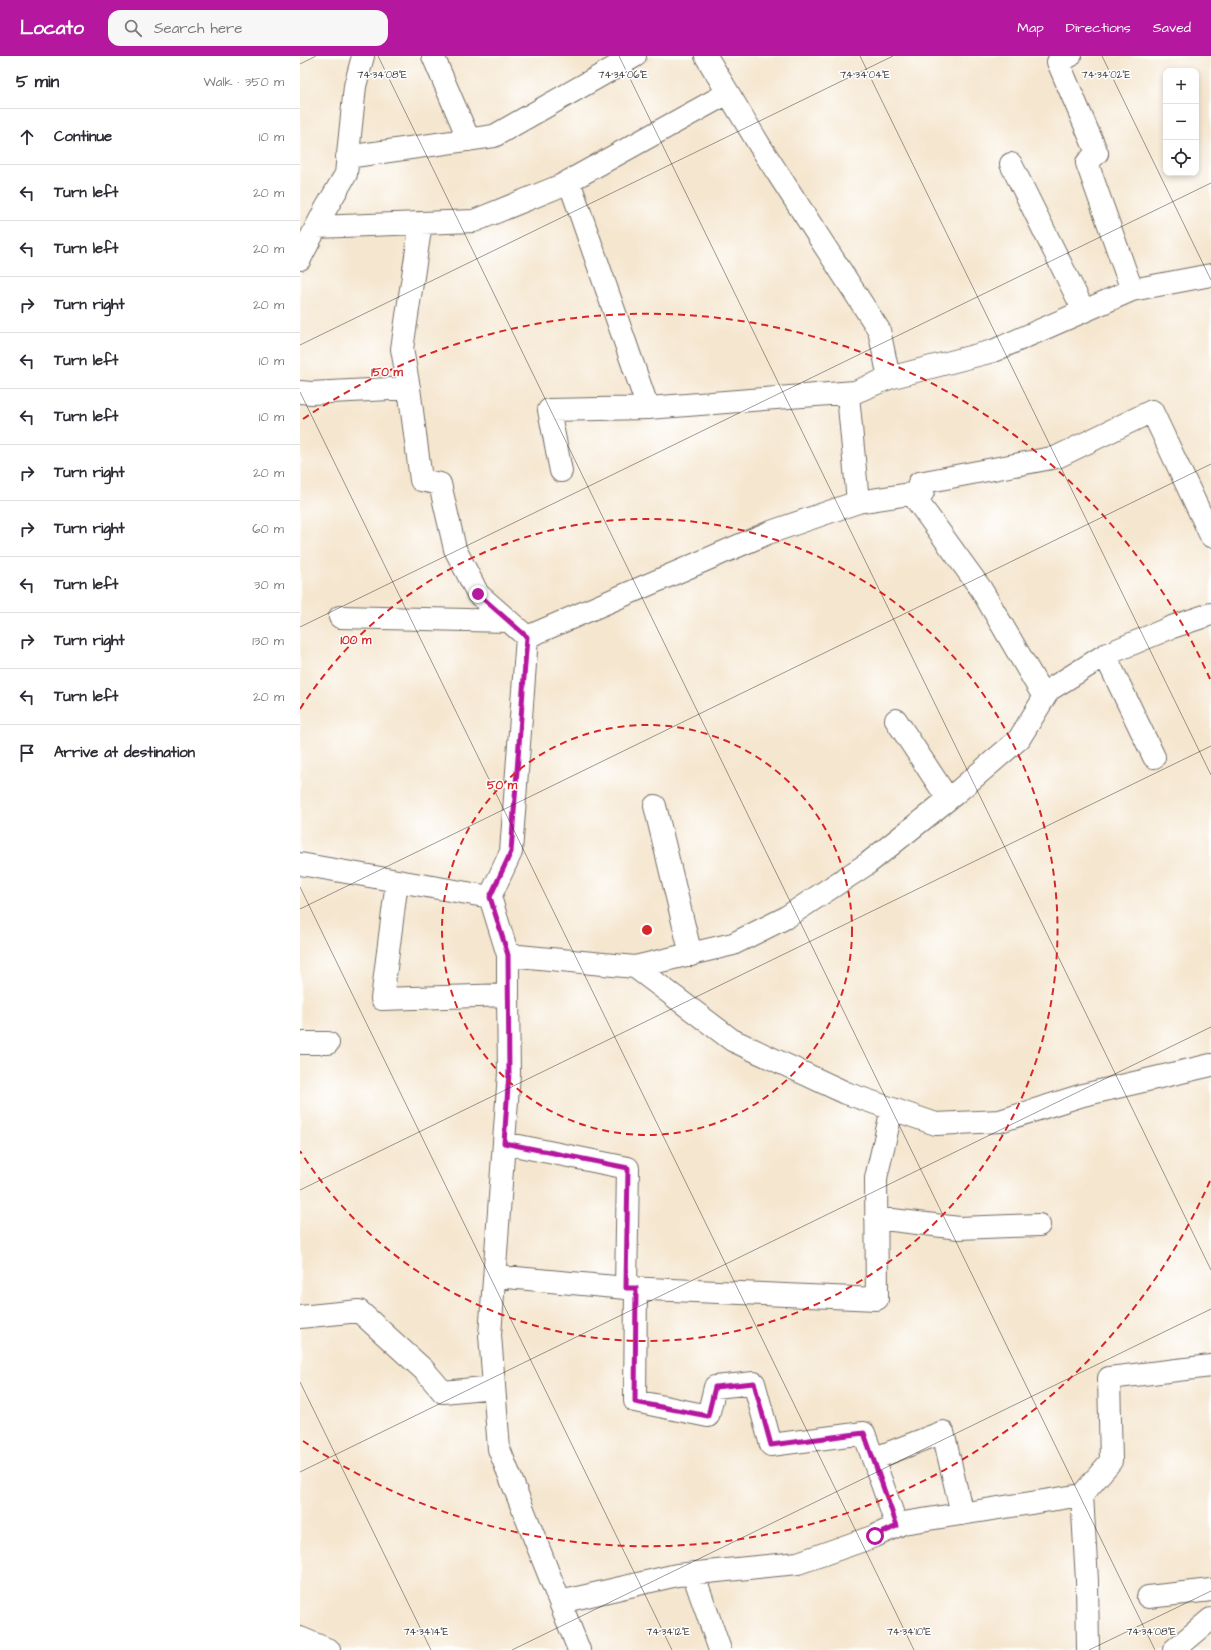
<!DOCTYPE html>
<html lang="en">
<head>
<meta charset="utf-8">
<style>
	body { margin:0; font-family:"Architects Daughter",sans-serif; background:#f7f7f7; color:#2b2b33 }
	.controls { position:absolute; right:12px; top:12px; display:grid; overflow:hidden; border-radius:8px; box-shadow:0 2px 6px #0003 }
	.controls button { width:36px; height:36px; display:grid; place-items:center; padding:0; border:0; border-bottom:1px solid #e1e1e2; background:#fff; color:#2b2b33; font:20px sans-serif }
	.stop { position:absolute; width:12px; height:12px; margin:-9px; border:3px solid #b5179e; border-radius:50%; background:#fff }
	.stop.end { background:#b5179e; border-color:#fff; box-shadow:0 1px 4px #0008 }
	.list { margin:0; padding:0; list-style:none }
	h2 { display:flex; justify-content:space-between; align-items:center; height:52px; margin:0; padding:0 16px; font-size:17px }
	h2 small { font-size:13px; font-weight:400; color:#7c7c81 }
	.list li { display:grid; grid-template-columns:26px 1fr auto; gap:12px; align-items:center; box-sizing:border-box; height:56px; padding:0 16px; border-top:1px solid #e1e1e2 }
	.list b { display:block; font-size:15px; white-space:nowrap }
	.list em { font-size:13px; font-style:normal; color:#7c7c81 }
	.icon { flex:none; width:22px; height:22px; fill:none; stroke:currentColor; stroke-width:2; stroke-linecap:round; stroke-linejoin:round }
	.map { position:relative; flex:none; width:911px; height:1594px; overflow:hidden }
	header { display:flex; align-items:center; gap:24px; box-sizing:border-box; height:56px; padding:0 20px; background:#b5179e; color:#fff }
	header strong { font-size:19px }
	nav { display:flex; gap:22px; margin-inline-start:auto; font-size:14px }
	.search { width:280px; height:36px; background:#f7f7f7; display:flex; align-items:center; gap:10px; box-sizing:border-box; padding:0 14px; border-radius:12px; color:#7c7c81; font-size:15px }
	main { display:flex }
	aside { flex:1; background:#fff }
	.map>svg:first-child { display:block }
	.lines { fill:none; stroke-linecap:round; stroke-linejoin:round }
	.minor-casing { stroke:#726c64; stroke-width:24 }
	.minor { stroke:#fff; stroke-width:22 }
	.route { stroke:#b5179e; stroke-width:5 }
	.ticks { fill:none; stroke:#2b2b2b; stroke-width:1; stroke-opacity:0.45 }
	.ring { fill:none; stroke:#d62828; stroke-width:2; stroke-dasharray:7 5 }
	.ticks-label { font-size:10px; text-anchor:middle; fill:#2b2b2b; stroke:#fff; stroke-width:3; stroke-linejoin:round; paint-order:stroke }
	.centre { fill:#d62828; stroke:#fff; stroke-width:2 }
	.ring-label { font-size:12px; text-anchor:middle; font-weight:bold; fill:#d62828; stroke:#fff; stroke-width:3; stroke-linejoin:round; paint-order:stroke }
</style>
</head>
<body>
<header>
<strong>Locato</strong>
<div class="search"><svg class="icon" aria-label="search" viewBox="0 0 24 24"><circle cx="10" cy="10" r="6"/><path d="M15 15l6 6"/></svg>Search here</div>
<nav><a>Map</a><a>Directions</a><a>Saved</a></nav>
</header>
<main>
<aside>
<h2>5 min<small>Walk · 350 m</small></h2>
<ul class="list">
<li><svg class="icon" aria-label="ahead" viewBox="0 0 24 24"><path d="M12 20V5M6 11l6-6 6 6"/></svg><div><b>Continue</b></div><em>10 m</em></li>
<li><svg class="icon" aria-label="left" viewBox="0 0 24 24"><path d="M17 20v-9H6M10 6l-5 5 5 5"/></svg><div><b>Turn left</b></div><em>20 m</em></li>
<li><svg class="icon" aria-label="left" viewBox="0 0 24 24"><path d="M17 20v-9H6M10 6l-5 5 5 5"/></svg><div><b>Turn left</b></div><em>20 m</em></li>
<li><svg class="icon" aria-label="right" viewBox="0 0 24 24"><path d="M7 20v-9h11M14 6l5 5-5 5"/></svg><div><b>Turn right</b></div><em>20 m</em></li>
<li><svg class="icon" aria-label="left" viewBox="0 0 24 24"><path d="M17 20v-9H6M10 6l-5 5 5 5"/></svg><div><b>Turn left</b></div><em>10 m</em></li>
<li><svg class="icon" aria-label="left" viewBox="0 0 24 24"><path d="M17 20v-9H6M10 6l-5 5 5 5"/></svg><div><b>Turn left</b></div><em>10 m</em></li>
<li><svg class="icon" aria-label="right" viewBox="0 0 24 24"><path d="M7 20v-9h11M14 6l5 5-5 5"/></svg><div><b>Turn right</b></div><em>20 m</em></li>
<li><svg class="icon" aria-label="right" viewBox="0 0 24 24"><path d="M7 20v-9h11M14 6l5 5-5 5"/></svg><div><b>Turn right</b></div><em>60 m</em></li>
<li><svg class="icon" aria-label="left" viewBox="0 0 24 24"><path d="M17 20v-9H6M10 6l-5 5 5 5"/></svg><div><b>Turn left</b></div><em>30 m</em></li>
<li><svg class="icon" aria-label="right" viewBox="0 0 24 24"><path d="M7 20v-9h11M14 6l5 5-5 5"/></svg><div><b>Turn right</b></div><em>130 m</em></li>
<li><svg class="icon" aria-label="left" viewBox="0 0 24 24"><path d="M17 20v-9H6M10 6l-5 5 5 5"/></svg><div><b>Turn left</b></div><em>20 m</em></li>
<li><svg class="icon" aria-label="arrive" viewBox="0 0 24 24"><path d="M6 21V4h12l-3 4 3 4H6"/></svg><div><b>Arrive at destination</b></div></li>
</ul>
</aside>
<div class="map">
<svg width="911" height="1594" viewBox="0 0 911 1594">
	<rect width="100%" height="100%" fill="#fff"/>
	<filter id="ink" filterUnits="userSpaceOnUse"><feTurbulence type="fractalNoise" baseFrequency=".025" numOctaves="2"/><feDisplacementMap in="SourceGraphic" scale="8" xChannelSelector="R" yChannelSelector="G"/><feConvolveMatrix kernelMatrix="1 2 1 2 8 2 1 2 1" color-interpolation-filters="sRGB"/></filter>
	<filter id="wash" filterUnits="userSpaceOnUse"><feTurbulence type="fractalNoise" baseFrequency=".012" numOctaves="4" result="noise"/><feDisplacementMap in="SourceGraphic" scale="16" xChannelSelector="R" yChannelSelector="G"/><feGaussianBlur stdDeviation="0.9" result="paint"/><feColorMatrix in="noise" values="0 0 0 0 0 0 0 0 0 0 0 0 0 0 0 0 0 1.4 0 .05"/><feComposite in="paint" operator="in"/></filter>
	<g filter="url(#wash)">
		<rect width="100%" height="100%" fill="#f5e6cf"/>
	</g>
	<g filter="url(#ink)">
		<g class="lines">
			<defs>
				<path id="minor" d="M133,0L169,84
					M406,0L460,90L579,274L589,322L693,295L832,234L911,219
					M770,0L758,6L797,97L787,107L832,234
					M47,101L194,80L335,0
					M711,108L784,255
					M269,125L348,352L555,336
					M16,171L174,165L260,130L428,37
					M0,203L25,154L46,118L55,30L63,0
					M109,332L121,424L140,428L155,493L178,538L227,581
					M0,336L11,337L109,332L102,293L121,167
					M261,415L249,354L348,352
					M612,438L681,533L744,641
					M558,446L623,436L619,427L757,401L852,355L911,480
					M40,561L209,565
					M805,599L854,701
					M596,664L648,743
					M355,750L391,899
					M0,808L190,841L211,796L227,581L468,477L558,446L548,339L589,322
					M97,825L82,943L208,939
					M190,841L208,899V939L209,1017L190,1279L199,1393L279,1594
					M208,899L335,911L432,984L546,1037L636,1068L700,1065L783,1039L911,1009
					M335,911L433,888L485,862L567,808L656,737L719,683L749,634L805,599L872,571L911,558
					M0,987H28
					M204,1087L328,1112L326,1232
					M576,1162L659,1172L739,1169
					M195,1220L326,1232L577,1243L576,1122L592,1053
					M336,1232L335,1345L408,1360L415,1331L454,1327L471,1389L564,1377L597,1470
					M0,1261L59,1255L124,1314L143,1336L194,1331
					M573,1403L643,1376L662,1458
					M393,1517L420,1594
					M848,1541L911,1534
					M260,1546L377,1519L498,1507L575,1480L603,1467L782,1439
					M0,1582L29,1594
					M788,1594L787,1525L782,1439L811,1405L809,1322L911,1310
					M874,1594L911,1563"/>
			</defs>
			<!-- minor casing -->
			<use href="#minor" class="minor-casing"/>
			<!-- minor -->
			<use href="#minor" class="minor"/>
		</g>
	</g>
	<g class="lines" filter="url(#ink)">
		<!-- route -->
		<path class="route" d="M178,538L227,581L211,796L190,841L208,899L209,1017L204,1087L328,1112L326,1232H336L335,1346L408,1360L415,1331L454,1327L471,1389L564,1377L597,1470L575,1480"/>
	</g>
	<!-- ticks -->
	<path class="ticks" d="M78,0L855,1594M319,0L911,1214M560,0L911,719M802,0L911,224M0,8L16,0M0,289L593,0M0,336L614,1594M0,571L911,127M0,831L372,1594M0,853L911,408M0,1134L911,690M0,1326L131,1594M0,1416L911,971M212,1594L911,1253M789,1594L911,1535"/>
	<!-- distance rings -->
	<g class="ring">
		<circle cx="347" cy="874" r="205"/>
		<path d="M0 653A411 411 0 1 1 0 1095"/>
		<path d="M910 1125A616 616 0 0 1 3 1385M3 363A616 616 0 0 1 910 623"/>
	</g>
	<g class="ticks-label">
		<text x="82" y="22">74°34'08"E</text>
		<text x="323" y="22">74°34'06"E</text>
		<text x="565" y="22">74°34'04"E</text>
		<text x="806" y="22">74°34'02"E</text>
		<text x="126" y="1579">74°34'14"E</text>
		<text x="368" y="1579">74°34'12"E</text>
		<text x="609" y="1579">74°34'10"E</text>
		<text x="851" y="1579">74°34'08"E</text>
	</g>
	<circle cx="347" cy="874" r="6" class="centre"/>
	<g class="ring-label">
		<text x="87" y="320">150 m</text>
		<text x="56" y="588">100 m</text>
		<text x="202" y="733">50 m</text>
	</g>
</svg>
<div class="controls">
<button>+</button>
<button>−</button>
<button><svg class="icon" aria-label="locate" viewBox="0 0 24 24"><circle cx="12" cy="12" r="6"/><path d="M12 2v4M12 18v4M2 12h4M18 12h4"/></svg></button>
</div>
<div class="stop" style="left:575px;top:1480px"></div>
<div class="stop end" style="left:178px;top:538px"></div>
</div>
</main>
</body>
</html>
